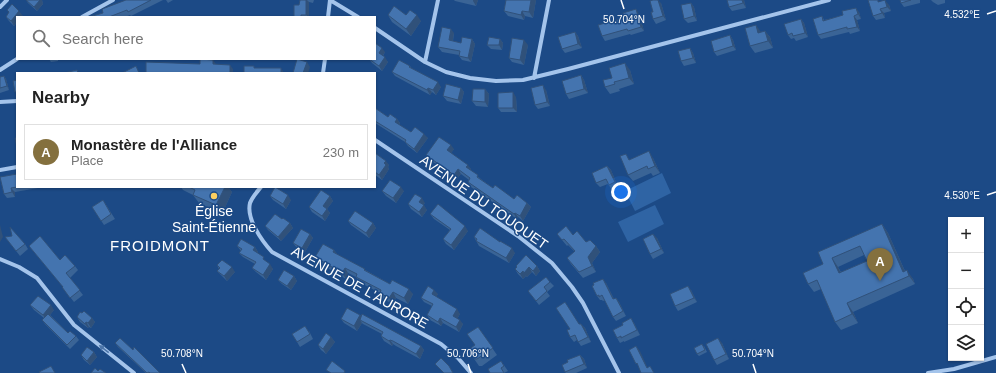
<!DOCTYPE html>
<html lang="en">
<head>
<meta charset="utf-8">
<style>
	body { margin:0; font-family:Helvetica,sans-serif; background:#f6f6f6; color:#222 }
	.controls { position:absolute; right:12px; bottom:12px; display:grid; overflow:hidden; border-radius:0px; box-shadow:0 1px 3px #0004 }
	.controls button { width:36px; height:36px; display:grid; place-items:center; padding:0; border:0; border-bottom:1px solid #e0e0e0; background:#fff; color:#222; font:20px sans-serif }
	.you { position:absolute; left:621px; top:192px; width:14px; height:14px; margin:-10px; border:3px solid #fff; border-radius:50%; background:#1a73e8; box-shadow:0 0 0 6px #1a73e833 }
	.badge { display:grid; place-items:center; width:26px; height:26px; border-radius:50%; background:#84703e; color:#fff; font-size:13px; font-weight:700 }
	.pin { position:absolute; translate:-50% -33px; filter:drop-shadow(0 1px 2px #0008) }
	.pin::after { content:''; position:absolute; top:21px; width:14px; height:12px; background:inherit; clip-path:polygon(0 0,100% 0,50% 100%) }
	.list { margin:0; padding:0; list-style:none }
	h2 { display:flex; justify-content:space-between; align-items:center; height:52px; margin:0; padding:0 16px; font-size:17px }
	h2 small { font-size:13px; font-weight:400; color:#767676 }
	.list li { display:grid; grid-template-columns:26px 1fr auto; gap:12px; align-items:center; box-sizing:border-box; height:56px; margin:0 8px 8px; padding:0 8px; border:1px solid #e0e0e0; border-radius:0px }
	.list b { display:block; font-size:15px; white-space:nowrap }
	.list p { margin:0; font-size:13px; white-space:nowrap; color:#767676 }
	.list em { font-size:13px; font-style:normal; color:#767676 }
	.icon { flex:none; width:22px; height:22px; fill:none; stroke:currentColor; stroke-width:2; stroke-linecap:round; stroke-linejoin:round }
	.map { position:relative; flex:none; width:996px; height:373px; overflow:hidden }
	.search { position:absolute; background:#fff; box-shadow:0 1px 3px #0004; left:16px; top:16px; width:360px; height:44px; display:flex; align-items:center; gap:10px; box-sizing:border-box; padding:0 14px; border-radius:0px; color:#767676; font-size:15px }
	.panel { position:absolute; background:#fff; box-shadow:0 1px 3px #0004; left:16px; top:72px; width:360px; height:116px; border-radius:0px }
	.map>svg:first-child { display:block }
	.green { fill:#2f64a4 }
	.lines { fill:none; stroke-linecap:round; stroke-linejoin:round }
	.minor { stroke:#a4c4eb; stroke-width:4 }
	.wall { fill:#3a6496; fill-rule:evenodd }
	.shaded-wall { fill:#30517a }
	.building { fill:#4474af; stroke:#30517a; fill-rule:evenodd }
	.oneway { fill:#4c75a9 }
	.ticks { fill:none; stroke:#fff; stroke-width:1.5 }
	.poi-dot { fill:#fccf61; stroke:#1c4a86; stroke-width:1.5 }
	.labels { text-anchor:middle; stroke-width:3; stroke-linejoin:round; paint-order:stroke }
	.street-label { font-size:14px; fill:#fff; stroke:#1c4a86 }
	.poi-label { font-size:14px; fill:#fff; stroke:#1c4a86 }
	.neighbourhood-label { font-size:15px; letter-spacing:1px; fill:#fff; stroke:#1c4a86 }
	.ticks-label { font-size:10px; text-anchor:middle; fill:#fff; stroke:#1c4a86; stroke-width:3; stroke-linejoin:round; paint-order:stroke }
</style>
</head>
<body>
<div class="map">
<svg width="996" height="373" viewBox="0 0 996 373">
	<rect width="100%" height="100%" fill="#1c4a86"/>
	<!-- green -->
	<path class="green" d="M662,173L671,193L635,211L625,191Z
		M655,205L664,224L628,242L618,222Z"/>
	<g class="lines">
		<!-- minor -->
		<path class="minor" d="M330,0L358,17
			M0,7L7,0
			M82,17L113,0
			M328,17L330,0
			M375,28L425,62L446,72L470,78L496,81L523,80L568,69L829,0
			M425,62L438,0
			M0,70L17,59
			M323,73L325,59
			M534,78L549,0
			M0,102L17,101
			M375,140L518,236L552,263L572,287L583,303L619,373
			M0,170L17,167
			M261,187C257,192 252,197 250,203C246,219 262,241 272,252L441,344L458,358L471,373
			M0,259L19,267L37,278L74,325L134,373
			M928,373L954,369L996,357"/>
	</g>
	<!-- wall -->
	<path class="wall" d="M26,0H42L43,4L37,11L28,3Z
		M126,0H163L131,16L130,15L125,17H89L103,13Z
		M166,0H173L168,3Z
		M300,0H314L313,3L309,2V17H294L299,5Z
		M454,0H478L476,6L455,1Z
		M506,0H536L533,18L525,16L524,20L508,16L504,11Z
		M744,0L746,8L732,11L729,7Z
		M900,0H920V3L904,7L901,3Z
		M931,0H945V3L938,5L933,2Z
		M880,2L889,5L891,11L884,13L885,18L876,20L873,16Z
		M661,3L666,20L656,24L653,19V12Z
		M691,3L694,7L697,21L688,23L684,19Z
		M7,10L23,16L14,26L9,21L6,17L9,13Z
		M859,12L861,19L857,20L860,31L850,34L849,32L821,39L818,35L822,16L824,20Z
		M639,14L644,31L631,35L630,34L605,41L602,36Z
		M388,15H406L421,21L411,36L392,22Z
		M801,19L804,23L808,37L796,41L794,38L791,39L788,35Z
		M765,31L770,37L773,48L755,53L750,46L761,32Z
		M575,32L578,36L582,48L565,53L562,49Z
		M454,33L453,41L461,43L472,39L475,44L471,62L462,60L459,56V55L442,52L438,47Z
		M730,35L733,40L736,50L717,56L714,52Z
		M500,39L503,43L502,50L491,49L487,45Z
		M528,45L524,65L512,62L509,58Z
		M690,48L693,53L696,63L684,66L681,61Z
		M385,52L383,56L388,62L382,71L372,63L369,59Z
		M49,59H58V61L51,62Z
		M410,66L412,69L441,87L436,95L432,92L430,95L395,76L392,72Z
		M630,70L634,84L619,89L620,91L610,94L605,87L612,78Z
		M581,75L584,80L588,93L569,99L566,94Z
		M4,76L6,79L9,90L0,93V77Z
		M461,88L464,92L461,104L447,101L443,96Z
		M485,89L489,94L488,107L476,106L472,101Z
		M546,90L550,106L538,109L535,105Z
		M516,97L517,112H501L498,108Z
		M375,108L388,117L397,119L400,123L399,125L411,132L428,138L417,153L408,146L405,142L375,123Z
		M454,149L451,153L471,169L470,170L482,180L493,188L514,199L527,203L531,207L523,221L518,217L517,219L471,187L468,182L469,180L461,174L457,179L430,160L426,155Z
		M375,153L389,165L388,167L389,169L382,180L375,175Z
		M653,158L660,173L653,176L651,173L633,181L628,175L630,159Z
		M607,166L611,170L618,187L612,190L608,184L600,187L596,183Z
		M0,177L17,187H37L38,188L15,192V197L7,198L4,194Z
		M181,187H228L232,192L222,214L199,203L193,195L183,190Z
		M382,191H404L396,203L386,196Z
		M270,196L291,200L286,209L273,200Z
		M330,196L333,201L327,209L330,213L325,221L312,212L309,207Z
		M103,200L115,219L104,225L92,207Z
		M425,203L423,205L427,210L422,217L411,209L408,204Z
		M430,214L468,231L454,250L446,244L443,239L450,230L434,219Z
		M282,219L290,223L293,228L281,241L268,230L265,226Z
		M348,221L373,223L376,228L369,238L351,225Z
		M882,224L888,233L905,271L913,279L915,284L853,312L858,323L841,330L835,322L821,289L814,292L808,284L823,264ZM864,255L867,261L841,272L838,267Z
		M310,234L313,238L305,252L297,248L293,243Z
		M557,234L573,235L586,242L596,246L600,252L592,263L596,272L583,278L571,264L567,258L575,252L568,245L567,246Z
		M12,236L25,244L28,249L20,256L5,237Z
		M474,237L515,253L509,263L479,246Z
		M657,238L664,253L653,259L650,254Z
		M29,246L75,266L78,270L70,278L83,295L74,302L62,287H63Z
		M237,246L255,247L258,252L257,253L273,269L266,280L256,272L252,268L255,264L243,257L239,253L241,251Z
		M334,250L338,255L367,271L390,284L413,294L408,304L396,298L393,304L383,299L380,293L359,282L356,277L348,273L346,279L319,263L315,257Z
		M217,265L235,272L227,281L217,271L219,269Z
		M516,266H537L540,271L536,276L532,272L527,277L526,276L523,279L518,274L515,269L517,268Z
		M294,276L297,281L291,290L282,284L278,280Z
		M550,282L554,286L547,292L550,296L539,305L528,291Z
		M606,283L614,299L616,298L619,302L626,316L616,321L613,317L605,300L603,301L602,300H600L597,296Z
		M691,290L697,302L678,311L675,306Z
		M438,294L436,297L460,314L457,319L463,324L459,332L443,323L441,326L430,320L427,315L432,306L424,302L421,298Z
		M30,305L54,310L50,315L68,333L76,336L79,340L70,349L45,324L42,320L44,318L34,310Z
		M360,315L361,316L421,346L424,350L420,359L396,346L393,344L392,346L384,341L381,336L382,334L363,324L362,323L357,331L344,323L341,319Z
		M77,317L92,318L95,322L91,328L89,327L88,328L80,322Z
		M634,323L640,335L624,342V341L620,343L617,338Z
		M580,324L585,328L591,342L581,346L577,340L574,342L570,337V329Z
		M478,327L497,355L482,366H479L468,350L475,345Z
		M309,331L313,339L300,347L297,342Z
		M331,337L335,342L326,354L321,350L318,345Z
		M115,343L160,373H146L118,347Z
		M722,343L729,359L717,365L714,360Z
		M704,346L707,352L699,356L697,354Z
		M94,352L97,357L90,365L84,360L81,355Z
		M580,355L584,359L587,368L576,373H566L565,372L568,362Z
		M501,361L508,371L504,373H490Z"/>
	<!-- shaded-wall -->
	<path class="shaded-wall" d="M40,0H42L43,4L37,11L34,7Z
		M306,0H307L309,2V17H308L306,15Z
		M473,0H478L476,6L473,1Z
		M531,0H536L533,18L529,12Z
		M658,0L661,3L666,20L663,16Z
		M742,0H744L746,8L743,3Z
		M885,0L889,5L891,11L887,7Z
		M691,3L694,7L697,21L694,16Z
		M856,8L859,12L861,19L858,14Z
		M636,9L639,14L644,31L641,27Z
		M880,9L884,13L885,18L882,13Z
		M19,11L23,16L21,17H17V22L14,26L11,21Z
		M522,11L525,16L524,20L521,15Z
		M417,15L421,21L411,36L406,29Z
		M854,16L857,20L860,31L857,27Z
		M801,19L804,23L808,37L805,33Z
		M756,25L761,32L763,39L758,33Z
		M451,29L454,33L452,45L449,40Z
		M765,31L770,37L773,48L768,41Z
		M575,32L578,36L582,48L578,44Z
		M730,35L733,40L736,50L733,46Z
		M472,39L475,44L471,62L468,58Z
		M500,39L503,43L502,50L499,45Z
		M524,40L528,45L524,65L520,60Z
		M382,48L385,52L382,57L379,53Z
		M690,48L693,53L696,63L693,58Z
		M385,57L388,62L382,71L379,66Z
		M213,60L216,64H213Z
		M307,62L310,67L308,73H303Z
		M625,63L630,70L634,84L629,78Z
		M230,65L233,69V73H230Z
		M281,68L284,73H281Z
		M581,75L584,80L588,93L584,89Z
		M4,76L6,79L9,90L7,86Z
		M438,82L441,87L436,95L433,90Z
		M543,85L546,90L550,106L547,102Z
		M428,88L432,92L430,95L427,90Z
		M461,88L464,92L461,104L458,100Z
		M485,89L489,94L488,107L485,102Z
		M513,92L516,97L517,112L513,108Z
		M397,119L400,123L398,126L395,122Z
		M424,134L428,138L417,153L414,149Z
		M451,145L454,149L450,155L447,150Z
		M649,151L653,158L660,173L655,166Z
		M386,161L389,165L388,167L389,169L382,180L379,175L384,163Z
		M468,165L471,169L469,172L466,167Z
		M607,166L611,170L618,187L615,182Z
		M458,169L461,174L457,179L454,175Z
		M225,187H228L232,192L222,214L216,205Z
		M401,187L404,191L396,203L393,198Z
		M11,188L15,192V197L12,192Z
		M288,195L291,200L286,209L283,204Z
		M330,196L333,201L327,209L330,213L325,221L322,216L323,206Z
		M422,198L425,203L422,206L419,202Z
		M527,203L531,207L523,221L520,216Z
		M424,205L427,210L422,217L419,212Z
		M515,213L518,217L517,219L514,214Z
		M290,223L293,228L281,241L278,237Z
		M373,223L376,228L369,238L366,233Z
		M882,224L888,233L907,276L903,272Z
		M0,225L3,237L0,242Z
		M465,226L468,231L454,250L451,245Z
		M310,234L313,238L305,252L302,248Z
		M653,234L657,238L664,253L661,249Z
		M596,246L600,252L592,263L596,272L592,266L588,257Z
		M255,247L258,252L256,254L253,250Z
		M512,248L515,253L509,263L506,258Z
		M334,250L338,255L333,252Z
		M832,258L838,267L845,282L839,273Z
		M270,264L273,269L266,280L263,275Z
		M537,266L540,271L536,276L533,271Z
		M232,267L235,272L227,281L224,276Z
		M529,267L532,272L527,277L524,273Z
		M345,268L348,273L346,279L342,273Z
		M907,270L913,279L915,284L909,276Z
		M523,271L526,276L523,279L520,274Z
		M294,276L297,281L291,290L287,286Z
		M603,279L606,283L616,304L613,299Z
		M688,286L691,290L697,302L694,298Z
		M409,289L413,294L408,304L404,298Z
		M434,290L438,294L435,299L432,294Z
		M393,292L396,298L393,304L389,298Z
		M616,298L619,302L626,316L623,311Z
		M847,303L853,312L858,323L852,314Z
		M51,305L54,310L46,320L43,315Z
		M457,309L460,314L456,321L453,316Z
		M360,315L363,319L360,320L362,323L357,331L354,326Z
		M92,318L95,322L91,328L88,323Z
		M440,318L443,323L441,326L438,322Z
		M631,318L634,323L640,335L637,330Z
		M460,320L463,324L459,332L456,327Z
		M86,322L89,327L88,328L85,324Z
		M581,324L585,328L591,342L588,337Z
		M331,337L335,342L326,354L323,349Z
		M718,338L722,343L729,359L726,354Z
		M390,340L393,344L392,346L389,341Z
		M421,346L424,350L420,359L416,354Z
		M636,346L640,351L650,373L647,368Z
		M94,352L97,357L90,365L87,361Z
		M580,355L584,359L587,368L584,364Z"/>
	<!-- building -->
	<path class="building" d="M26,0H40L34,7Z
		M126,0H151L128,12L127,10L109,17H89L103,13L102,9Z
		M300,0H306V15H301V17H294V5H299Z
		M506,0H531L529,12L522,11L521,15L504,11Z
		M653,0H658L663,16L653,19L651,12H653L650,1Z
		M727,0H742L743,3L729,7Z
		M868,0H878V2L885,0L887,7L880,9L882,13L873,16Z
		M900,0H911L901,3Z
		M691,3L694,16L684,19L681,5Z
		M12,4L19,11L11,21L6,17L9,12L7,10Z
		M394,6L406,15L410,10L417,15L406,29L388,15Z
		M856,8L858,14L854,16L857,27L847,29V27L818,35L813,19L822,16L823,21L843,15L842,11Z
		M636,9L641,27L628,31L627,29L602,36L598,25L624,18L623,13Z
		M801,19L805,33L793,36L792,33L788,35L784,24Z
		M756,25L758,33L765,31L768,41L750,46L745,28Z
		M442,27L451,29L449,40L461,43L462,37L472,39L468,58L459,56L460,51L438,47Z
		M575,32L578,44L562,49L558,37Z
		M730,35L733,46L714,52L711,41Z
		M489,37L500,39L499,45H487Z
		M512,38L524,40L520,60L509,58Z
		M375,43L382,48L379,53L385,57L379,66L369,59H375Z
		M690,48L693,58L681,61L678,51Z
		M200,59L213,60V64L230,65V73H146V62L200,64Z
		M297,59L307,62L303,73H293Z
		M399,60L410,66L409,67L438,82L433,90L428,88L427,90L392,72Z
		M625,63L629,78L614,82L615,84L605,87L603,80L612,78L609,68Z
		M136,66L139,73H122Z
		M244,66H254V68H281V73H244Z
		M77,70L78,73H64Z
		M581,75L584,89L566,94L562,81Z
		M4,76L7,86L0,88V77Z
		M17,80V92H15L13,81Z
		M446,84L461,88L458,100L443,96Z
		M543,85L547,102L535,105L531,88Z
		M473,89H485V102L472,101Z
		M513,92V108H498V93Z
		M375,108L388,117L390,114L397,119L395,122L411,132L415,127L424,134L414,149L405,142L406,140L375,121Z
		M439,137L451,145L447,150L468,165L466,167L478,175L477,177L493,188L495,185L514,199L517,195L527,203L520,216L515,213L514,214L468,182L470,178L458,169L454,175L426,155Z
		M15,138H17V148Z
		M649,151L655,166L648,169L647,166L628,175L620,156L626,154L629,160Z
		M375,153L386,161L384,163L386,165L379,175L375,172Z
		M607,166L615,182L609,185L606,179L596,183L592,173Z
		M17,174V187L11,188L12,192L4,194L0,177Z
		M390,180L401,187L393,198L382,191Z
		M189,187H225L216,205L193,195L195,190Z
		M275,187L288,195L283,204L270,196Z
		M321,190L330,196L323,206L327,209L322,216L309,207Z
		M415,194L422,198L419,202L424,205L419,212L408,204Z
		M103,200L111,214L101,221L92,207Z
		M438,204L465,226L451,245L443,239L451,229L430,214Z
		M355,211L373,223L366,233L348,221Z
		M275,214L282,219L283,218L290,223L278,237L265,226Z
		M882,224L903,272L907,270L909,276L847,303L852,314L835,322L817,280L808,284L803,273L823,264L818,252ZM860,246L867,261L839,273L832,258Z
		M566,226L573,235L577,231L586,242L590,240L596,246L588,257L592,266L579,272L567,258L575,251L564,239L562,240L557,234Z
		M10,227L25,244L16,251L5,237L12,236Z
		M480,228L500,242V241L512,248L506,258L476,241L477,239L474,237Z
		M301,229L310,234L302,248L293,243Z
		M653,234L661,249L650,254L643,239Z
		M40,236L60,260L65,255L75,266L66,273L80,290L70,298L62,287H63L29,246Z
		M241,239L255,247L253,250L264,257L263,259L270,264L263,275L252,268L256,262L239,253L242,249L237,246Z
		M323,244L334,250L333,252L365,269L364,270L390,284L392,280L409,289L404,298L393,292L389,298L380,293L381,290L356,277L357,274L345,268L342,273L315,257Z
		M526,255L537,266L533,271L529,267L524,273L523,271L520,274L515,269L517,267L516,266Z
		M222,260L232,267L224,276L217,271L220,268L217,265Z
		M284,270L294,276L287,286L278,280Z
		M546,277L550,282L544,287L547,291L536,301L528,291Z
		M603,279L613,299L616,298L623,311L613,317L602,295L599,297V295L597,296L592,286L594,285L593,283Z
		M428,286L434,290L432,294L457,309L453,316L460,320L456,327L440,318L438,322L427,315L433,304L421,298Z
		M688,286L694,298L675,306L670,294Z
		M38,296L51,305L43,315L30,305Z
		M565,302L579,324H581L588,337L578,342L575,335L570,337L567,330L570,329L556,308Z
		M347,308L360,315L354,326L341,319Z
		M84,311L92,318L88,323L86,322L85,324L77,317L80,312L82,313Z
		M48,314L68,333L70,331L76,336L67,345L42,320Z
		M362,314L421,346L416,354L393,341L390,340L389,341L381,336L383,332L360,320Z
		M631,318L637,330L621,338V336L617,338L613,330L623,325L622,323Z
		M305,326L310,334L297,342L292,334Z
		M478,327L493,348L477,359H475L468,350L475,345L467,334Z
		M326,333L331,337L323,349L318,345Z
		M120,338L133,350L134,347L160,373H150L149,372L147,373L115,343Z
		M718,338L726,354L714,360L706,344Z
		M702,344L705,350L697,354L694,348Z
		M636,346L647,368L650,366L654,373H641L637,363L636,364L629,350Z
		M87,347L94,352L87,361L81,355Z
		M580,355L584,364L565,372L562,365L568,362L567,360Z
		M441,358L449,366L453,373H444L435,364Z
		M332,361L345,371L344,373H331L326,370Z
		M501,361L504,366L501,368L504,373H490L488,369Z
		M51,366L55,373H40L39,372Z
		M95,368L98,371L100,369L106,373H91Z"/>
	<!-- one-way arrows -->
	<defs><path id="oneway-solid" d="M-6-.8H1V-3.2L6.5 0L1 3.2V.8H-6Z"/></defs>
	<use class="oneway" href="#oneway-solid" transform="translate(104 349) rotate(-142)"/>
	<!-- ticks -->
	<path class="ticks" d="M621,0L624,9M987,14L996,11M987,195L996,192M182,364L186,373M468,364L471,373M753,364L756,373"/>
	<!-- markers -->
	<circle class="poi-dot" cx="214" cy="196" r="4"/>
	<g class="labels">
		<!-- street labels -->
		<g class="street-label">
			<text transform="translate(484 202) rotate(35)" y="5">AVENUE DU TOUQUET</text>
			<text transform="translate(360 287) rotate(29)" y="5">AVENUE DE L'AURORE</text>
		</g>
		<!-- poi labels -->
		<g class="poi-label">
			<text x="214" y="216">Église<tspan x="214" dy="16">Saint-Étienne</tspan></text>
		</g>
		<!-- neighbourhood labels -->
		<g class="neighbourhood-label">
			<text x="160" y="251">FROIDMONT</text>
		</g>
	</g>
	<g class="ticks-label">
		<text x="962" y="18">4.532°E</text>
		<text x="624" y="23">50.704°N</text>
		<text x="962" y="199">4.530°E</text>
		<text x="182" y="357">50.708°N</text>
		<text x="468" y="357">50.706°N</text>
		<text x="753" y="357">50.704°N</text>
	</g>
</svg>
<div class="controls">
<button>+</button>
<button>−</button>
<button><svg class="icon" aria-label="locate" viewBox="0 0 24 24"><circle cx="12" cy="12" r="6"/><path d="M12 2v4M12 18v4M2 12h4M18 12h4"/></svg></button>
<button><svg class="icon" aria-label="layers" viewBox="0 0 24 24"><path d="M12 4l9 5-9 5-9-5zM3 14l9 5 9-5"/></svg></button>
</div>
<div class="you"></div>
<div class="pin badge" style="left:880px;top:281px">A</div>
<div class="search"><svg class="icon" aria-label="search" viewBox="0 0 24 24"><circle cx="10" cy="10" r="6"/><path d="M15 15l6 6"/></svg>Search here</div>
<section class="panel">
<h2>Nearby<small></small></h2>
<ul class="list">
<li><span class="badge">A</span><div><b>Monastère de l'Alliance</b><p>Place</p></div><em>230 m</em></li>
</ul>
</section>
</div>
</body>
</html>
